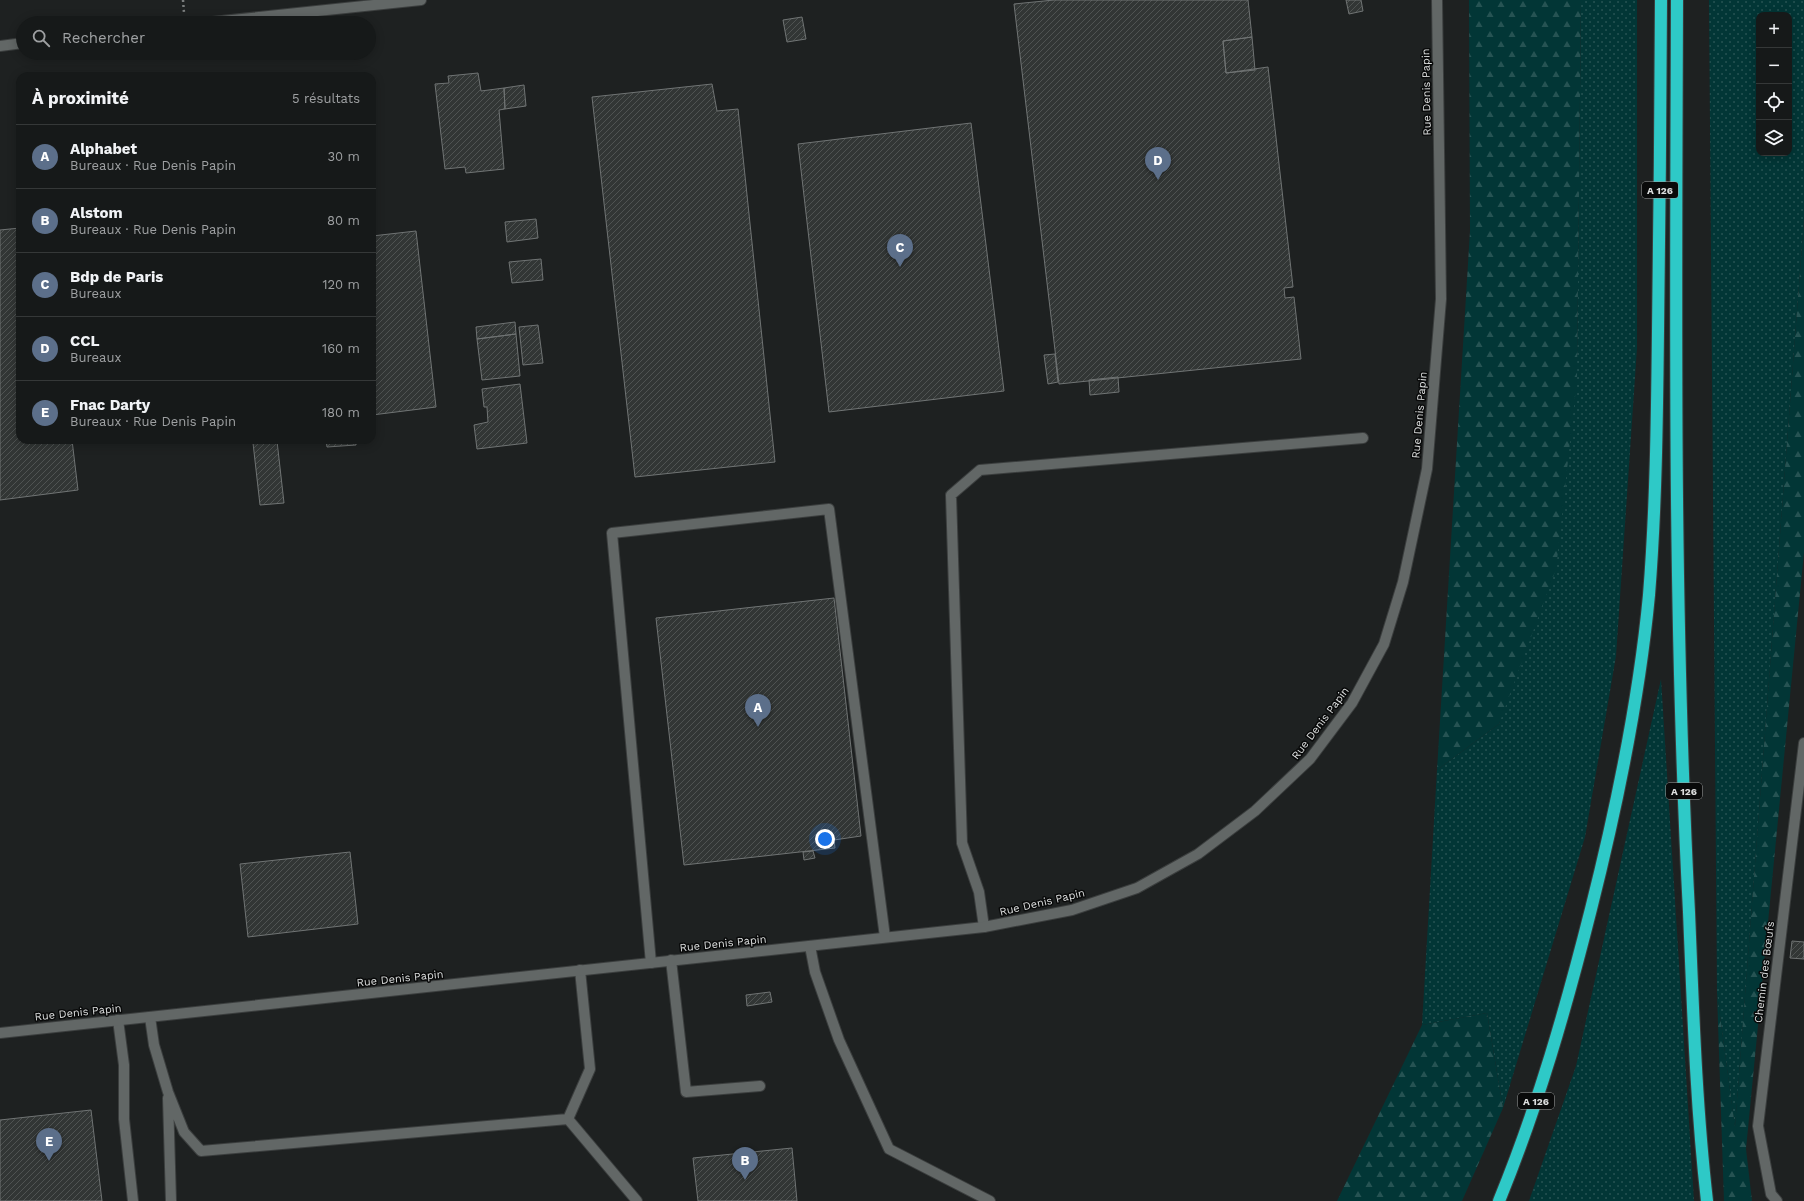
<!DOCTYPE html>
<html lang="fr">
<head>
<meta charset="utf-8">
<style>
	body { margin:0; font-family:"Work Sans",sans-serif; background:#1f2222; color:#f1f3f6 }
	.controls { position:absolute; right:12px; top:12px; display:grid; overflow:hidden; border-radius:8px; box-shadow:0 2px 10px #0003 }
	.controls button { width:36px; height:36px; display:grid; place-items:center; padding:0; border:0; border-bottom:1px solid #353838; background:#161919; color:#f1f3f6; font:20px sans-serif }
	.you { position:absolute; left:825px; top:839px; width:14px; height:14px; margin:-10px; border:3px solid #fff; border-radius:50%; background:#1a73e8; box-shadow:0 0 0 6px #1a73e833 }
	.badge { display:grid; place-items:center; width:26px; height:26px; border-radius:50%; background:#ea580c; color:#fff; font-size:13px; font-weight:700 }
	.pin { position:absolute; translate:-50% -33px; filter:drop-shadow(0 1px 2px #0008) }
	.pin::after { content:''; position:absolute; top:21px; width:14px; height:12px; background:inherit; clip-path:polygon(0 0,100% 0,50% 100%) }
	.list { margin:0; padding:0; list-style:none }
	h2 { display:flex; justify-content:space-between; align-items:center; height:52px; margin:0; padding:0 16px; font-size:17px }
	h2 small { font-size:13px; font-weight:400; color:#9ea0a2 }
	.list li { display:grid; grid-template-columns:26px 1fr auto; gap:12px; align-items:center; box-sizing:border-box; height:64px; padding:0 16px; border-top:1px solid #353838 }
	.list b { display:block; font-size:15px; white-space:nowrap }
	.list p { margin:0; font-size:13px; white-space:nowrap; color:#9ea0a2 }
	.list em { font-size:13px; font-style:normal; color:#9ea0a2 }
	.icon { flex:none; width:22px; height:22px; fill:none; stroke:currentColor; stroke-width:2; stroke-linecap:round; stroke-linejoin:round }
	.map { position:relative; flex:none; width:1804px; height:1201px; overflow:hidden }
	.search { position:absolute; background:#161919; box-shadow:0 2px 10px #0003; left:16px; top:16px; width:360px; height:44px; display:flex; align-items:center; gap:10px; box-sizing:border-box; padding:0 14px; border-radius:22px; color:#9ea0a2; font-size:15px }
	.panel { position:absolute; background:#161919; box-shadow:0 2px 10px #0003; left:16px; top:72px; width:360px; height:372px; border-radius:12px }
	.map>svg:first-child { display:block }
	.grass { fill:url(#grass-dots); fill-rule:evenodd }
	.forest { fill:url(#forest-firs) }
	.building { fill:url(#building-hatch); stroke:#707474 }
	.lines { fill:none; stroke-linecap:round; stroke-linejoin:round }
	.lane-casing { stroke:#3b3e3e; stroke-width:12 }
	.street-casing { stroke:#3b3e3e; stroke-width:12 }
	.highway-casing { stroke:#3b3e3e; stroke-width:14 }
	.path { stroke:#7a7d7d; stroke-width:2.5; stroke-dasharray:2 3; stroke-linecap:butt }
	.lane { stroke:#626766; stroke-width:10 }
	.street { stroke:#626766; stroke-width:10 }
	.highway { stroke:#2ec9c7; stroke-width:12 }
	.labels { text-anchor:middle; stroke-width:3; stroke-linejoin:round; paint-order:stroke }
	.shield { fill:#090a0a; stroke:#9d9f9f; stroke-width:1 }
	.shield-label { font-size:10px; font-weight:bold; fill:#dddfdf }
	.street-label { font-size:11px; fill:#dddfdf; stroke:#090a0a }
</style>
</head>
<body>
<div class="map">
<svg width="1804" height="1201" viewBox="0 0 1804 1201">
	<defs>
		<pattern id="grass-dots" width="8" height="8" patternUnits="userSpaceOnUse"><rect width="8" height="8" fill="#023636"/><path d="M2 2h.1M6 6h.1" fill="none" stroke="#265353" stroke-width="1.8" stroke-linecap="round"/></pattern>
		<pattern id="forest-firs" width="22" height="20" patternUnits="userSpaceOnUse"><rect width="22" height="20" fill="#023636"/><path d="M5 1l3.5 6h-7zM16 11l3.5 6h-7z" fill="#265353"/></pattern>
		<pattern id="building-hatch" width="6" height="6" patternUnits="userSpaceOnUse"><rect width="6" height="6" fill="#323635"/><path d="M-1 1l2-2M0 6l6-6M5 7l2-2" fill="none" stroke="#4f5352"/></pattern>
	</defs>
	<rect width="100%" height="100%" fill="#1e2121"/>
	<!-- grass -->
	<path class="grass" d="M1581,0H1637V348L1616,656L1585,837L1503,1108L1487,1013L1422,1025L1437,770L1499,724L1577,363Z
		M1709,0H1804V219L1735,1129L1717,993ZM1759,15H1789V153H1759Z
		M1661,679L1694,1201H1529L1576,1066Z"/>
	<!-- forest -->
	<path class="forest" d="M1469,0H1581L1577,379L1556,569L1499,724L1437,770L1470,231Z
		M1804,219V552L1746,1149L1752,1201H1724L1717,993L1735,1127Z
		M1487,1013L1503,1108L1462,1201H1337L1422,1025Z"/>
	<!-- building -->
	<path class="building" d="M1054,0H1248L1252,37L1223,41L1226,73L1268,67L1293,287L1284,288L1285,298L1294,297L1301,359L1059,384L1014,4Z
		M1346,0H1361L1363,11L1349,14Z
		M802,17L806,39L787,42L783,20Z
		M1252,37L1255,70L1226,73L1223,41Z
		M478,73L481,91L504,88L505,109L499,110L504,169L466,173L465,167L445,169L435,84L449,83L448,76Z
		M712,84L717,111L738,109L775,462L635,477L592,97Z
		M524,85L526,106L505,109L504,88Z
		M971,123L1004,391L829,412L798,144Z
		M536,219L538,238L507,242L505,222Z
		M20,228V440H72L78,490L0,500V230Z
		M416,231L436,407L372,415V236Z
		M541,259L543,280L512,283L509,262Z
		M515,322L516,334L477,339L476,327Z
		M538,325L543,363L523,365L519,327Z
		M516,334L520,376L482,380L477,339Z
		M1055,354L1058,382L1048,384L1044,355Z
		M1118,377L1119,392L1090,395L1089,380Z
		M520,384L527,443L477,449L474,425L488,422L487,407H484L482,389Z
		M326,440H356V445L327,447Z
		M277,441L284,503L260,505L253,443Z
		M834,598L861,836L834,840L835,848L684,865L656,618Z
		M813,851L815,858L804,860L803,852Z
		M350,852L358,924L248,937L240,864Z
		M1792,941L1804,942V959L1790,958Z
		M770,992L772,1002L747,1006L746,995Z
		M91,1110L102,1201H0V1120Z
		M792,1148L797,1201H698L693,1158Z"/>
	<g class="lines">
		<defs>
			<path id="lane" d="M984,927L979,892L962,843L951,495L980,470L1363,438
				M810,946L815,972L839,1040L889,1149L990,1201
				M671,960L686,1092L760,1086
				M651,963L612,533L829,509L885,937
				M150,1017L154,1045L168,1092L184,1132L201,1151L568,1119L590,1069L580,970
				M118,1020L124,1065V1119L133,1201
				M168,1098L171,1201
				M568,1119L637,1201"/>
			<path id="street" d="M203,23L421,0
				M0,46L23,43
				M0,1033L984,927L1072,910L1137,888L1198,854L1255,811L1310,759L1352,703L1384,644L1403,582L1427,469L1441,299L1437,0
				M1777,1201L1771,1194L1758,1126L1804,743"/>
			<path id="highway" d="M1677,0C1676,304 1673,608 1689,912C1693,1008 1696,1105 1707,1201
				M1499,1201C1538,1106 1566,1008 1591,909C1617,806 1639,701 1649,595C1656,508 1657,419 1658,331C1660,221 1660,110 1661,0"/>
		</defs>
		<!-- lane casing -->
		<use href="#lane" class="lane-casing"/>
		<!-- street casing -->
		<use href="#street" class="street-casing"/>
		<!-- highway casing -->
		<use href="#highway" class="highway-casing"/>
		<!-- path -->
		<path class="path" d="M183,0L184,13"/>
		<!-- lane -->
		<use href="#lane" class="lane"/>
		<!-- street -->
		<use href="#street" class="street"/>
		<!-- highway -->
		<use href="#highway" class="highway"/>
	</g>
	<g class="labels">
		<!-- shield labels -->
		<g class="shield">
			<rect x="1642" y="182" width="36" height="16" rx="3"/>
			<rect x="1666" y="783" width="36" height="16" rx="3"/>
			<rect x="1518" y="1093" width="36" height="16" rx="3"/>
		</g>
		<g class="shield-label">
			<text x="1660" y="194">A 126</text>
			<text x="1684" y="795">A 126</text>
			<text x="1536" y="1105">A 126</text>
		</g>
		<!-- street labels -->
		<g class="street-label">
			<text transform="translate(1426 92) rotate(-91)" y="4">Rue Denis Papin</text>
			<text transform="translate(1419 415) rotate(-85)" y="4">Rue Denis Papin</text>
			<text transform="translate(1320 723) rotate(-53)" y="4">Rue Denis Papin</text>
			<text transform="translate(1042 902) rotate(-13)" y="4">Rue Denis Papin</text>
			<text transform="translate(723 943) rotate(-6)" y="4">Rue Denis Papin</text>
			<text transform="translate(1764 972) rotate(-83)" y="4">Chemin des Bœufs</text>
			<text transform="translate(400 978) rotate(-6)" y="4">Rue Denis Papin</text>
			<text transform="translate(78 1012) rotate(-6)" y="4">Rue Denis Papin</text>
		</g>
	</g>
</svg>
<div class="controls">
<button>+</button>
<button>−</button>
<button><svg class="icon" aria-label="locate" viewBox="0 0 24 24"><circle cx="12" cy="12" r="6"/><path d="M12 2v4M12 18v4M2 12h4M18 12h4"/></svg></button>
<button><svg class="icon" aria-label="layers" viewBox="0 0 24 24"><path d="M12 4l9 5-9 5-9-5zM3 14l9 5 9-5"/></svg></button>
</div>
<div class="you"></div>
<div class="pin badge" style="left:758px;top:727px;background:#5c6f8a">A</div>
<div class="pin badge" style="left:745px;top:1180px;background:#5c6f8a">B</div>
<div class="pin badge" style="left:900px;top:267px;background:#5c6f8a">C</div>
<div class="pin badge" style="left:1158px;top:180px;background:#5c6f8a">D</div>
<div class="pin badge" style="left:49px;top:1161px;background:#5c6f8a">E</div>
<div class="search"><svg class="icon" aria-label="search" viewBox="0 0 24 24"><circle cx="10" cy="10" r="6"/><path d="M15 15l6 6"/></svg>Rechercher</div>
<section class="panel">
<h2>À proximité<small>5 résultats</small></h2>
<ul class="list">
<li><span class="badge" style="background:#5c6f8a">A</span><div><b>Alphabet</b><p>Bureaux · Rue Denis Papin</p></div><em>30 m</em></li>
<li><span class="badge" style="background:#5c6f8a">B</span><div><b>Alstom</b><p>Bureaux · Rue Denis Papin</p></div><em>80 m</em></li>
<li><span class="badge" style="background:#5c6f8a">C</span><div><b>Bdp de Paris</b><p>Bureaux</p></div><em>120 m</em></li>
<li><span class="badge" style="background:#5c6f8a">D</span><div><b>CCL</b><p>Bureaux</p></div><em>160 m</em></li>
<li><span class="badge" style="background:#5c6f8a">E</span><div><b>Fnac Darty</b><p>Bureaux · Rue Denis Papin</p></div><em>180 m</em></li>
</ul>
</section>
</div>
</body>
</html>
